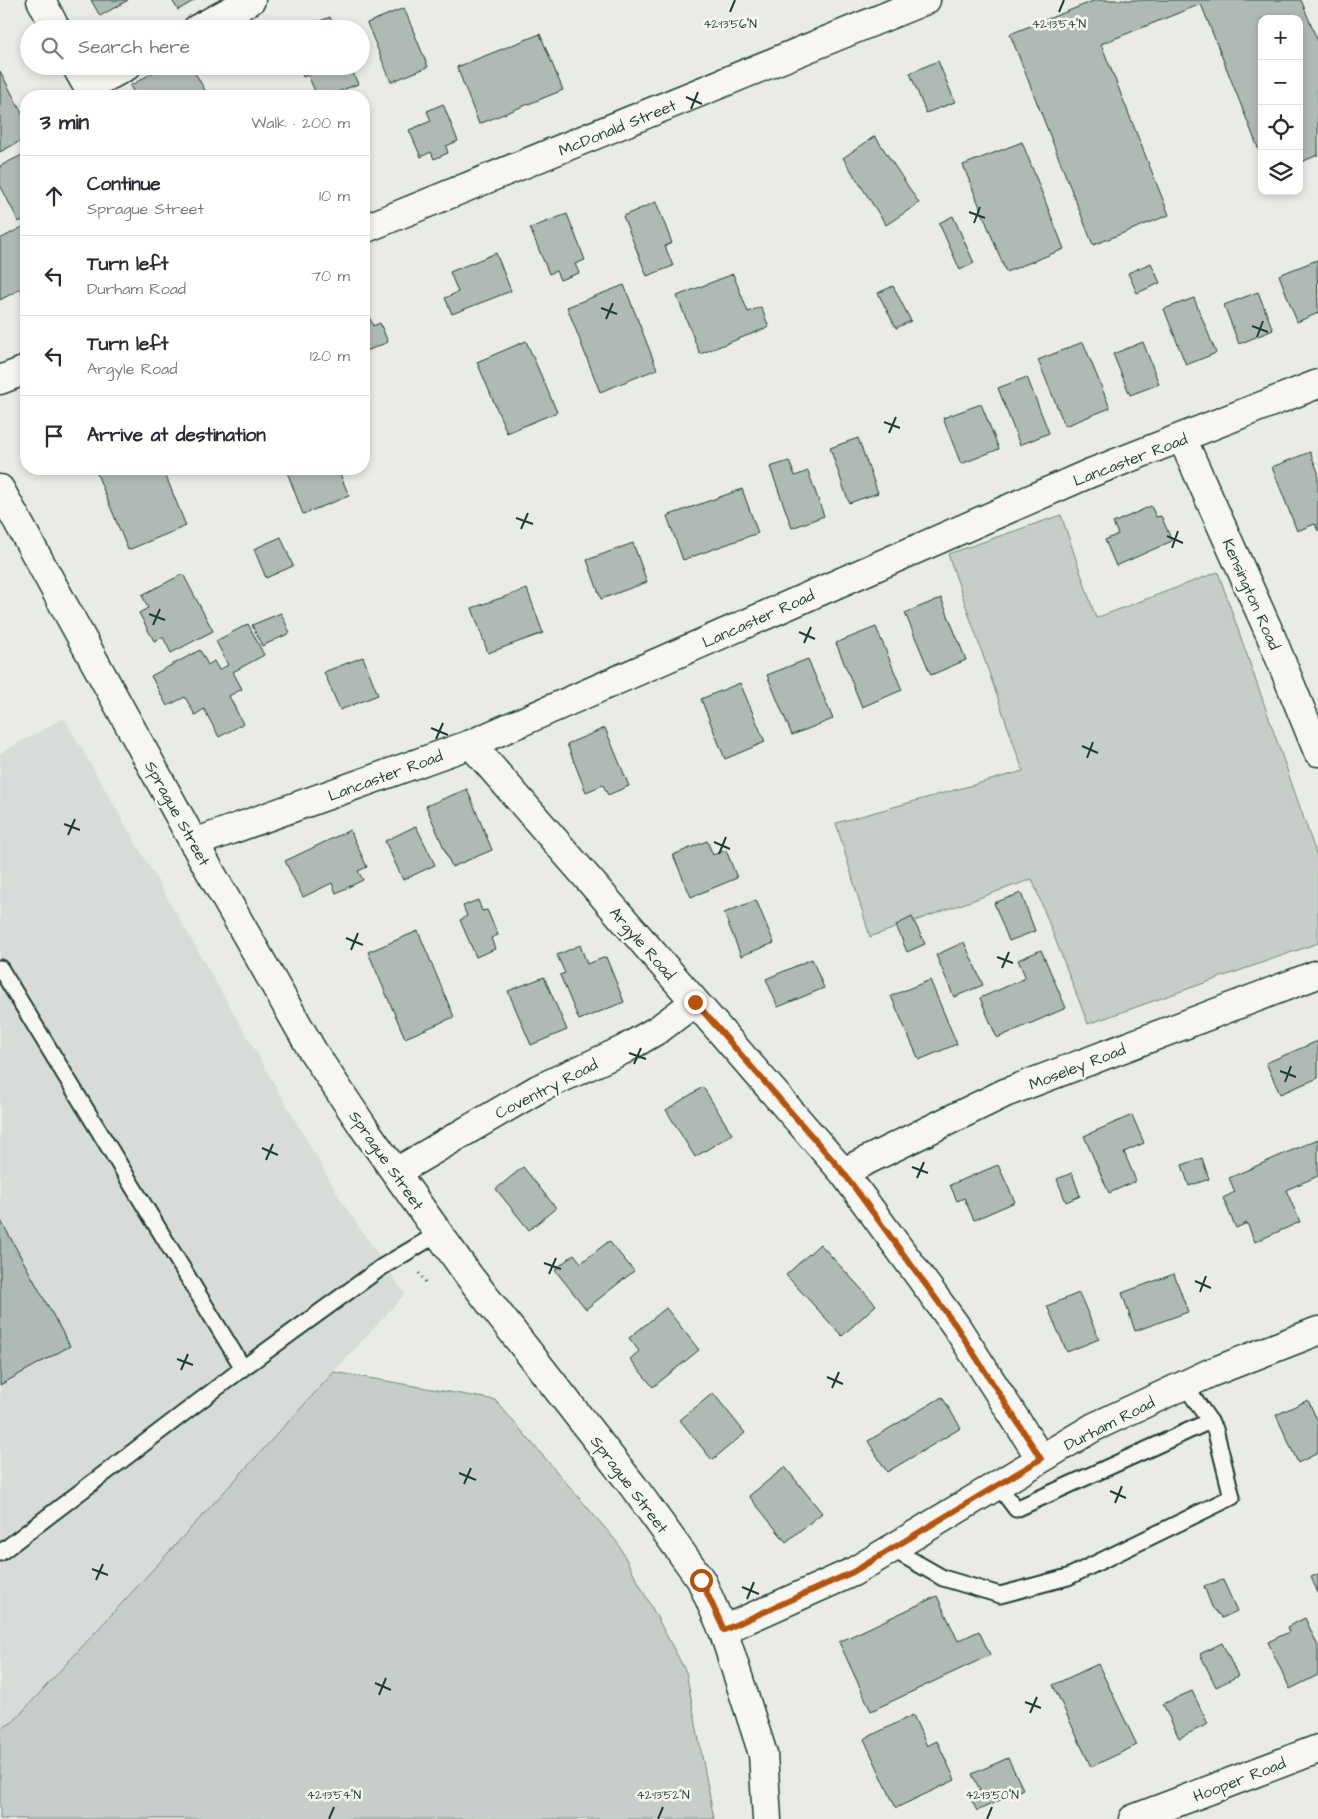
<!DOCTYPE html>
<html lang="en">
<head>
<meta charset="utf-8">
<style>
	body { margin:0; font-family:"Architects Daughter",sans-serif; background:#f2f2f3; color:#2b2b33 }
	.controls { position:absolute; right:15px; top:15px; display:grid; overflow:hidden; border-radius:10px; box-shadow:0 2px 8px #0003 }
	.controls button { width:45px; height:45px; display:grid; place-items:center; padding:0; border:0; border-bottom:1px solid #e1e1e2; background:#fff; color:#2b2b33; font:25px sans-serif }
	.stop { position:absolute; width:15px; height:15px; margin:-11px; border:4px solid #b45309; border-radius:50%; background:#fff }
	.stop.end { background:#b45309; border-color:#fff; box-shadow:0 1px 5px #0008 }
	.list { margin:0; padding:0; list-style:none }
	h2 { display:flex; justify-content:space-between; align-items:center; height:65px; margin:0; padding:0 20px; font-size:21px }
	h2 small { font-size:16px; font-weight:400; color:#7c7c81 }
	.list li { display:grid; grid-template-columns:32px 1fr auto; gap:15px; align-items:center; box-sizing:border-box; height:80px; padding:0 20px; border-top:1px solid #e1e1e2 }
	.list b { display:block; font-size:19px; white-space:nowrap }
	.list p { margin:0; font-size:16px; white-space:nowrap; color:#7c7c81 }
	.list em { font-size:16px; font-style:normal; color:#7c7c81 }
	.icon { flex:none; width:28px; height:28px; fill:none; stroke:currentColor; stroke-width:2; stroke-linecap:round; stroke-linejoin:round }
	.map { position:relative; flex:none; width:1318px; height:1819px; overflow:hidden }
	.search { position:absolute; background:#fff; box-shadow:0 2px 8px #0003; left:20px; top:20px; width:350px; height:55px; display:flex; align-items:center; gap:12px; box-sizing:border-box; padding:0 18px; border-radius:28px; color:#7c7c81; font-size:19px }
	.panel { position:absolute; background:#fff; box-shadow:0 2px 8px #0003; left:20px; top:90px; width:350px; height:385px; border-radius:20px }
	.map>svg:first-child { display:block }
	.built { fill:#d8dcd8 }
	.green { fill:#c7cec9; stroke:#73867e }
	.building { fill:#b0bab5; stroke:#1f3d34 }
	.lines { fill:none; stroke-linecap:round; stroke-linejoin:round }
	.service-casing { stroke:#1f3d34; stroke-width:19 }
	.minor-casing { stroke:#1f3d34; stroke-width:31 }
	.secondary-casing { stroke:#1f3d34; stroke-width:31 }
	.path { stroke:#1f3d34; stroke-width:3; stroke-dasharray:1 4; stroke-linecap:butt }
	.service { stroke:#f6f6f2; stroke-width:15 }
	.minor { stroke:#f6f6f2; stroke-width:28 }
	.secondary { stroke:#f6f6f2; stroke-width:28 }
	.route { stroke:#b45309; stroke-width:6 }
	.ticks { fill:none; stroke:#1f3d34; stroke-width:2 }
	.labels { text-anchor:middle; stroke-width:5; stroke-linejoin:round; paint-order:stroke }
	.street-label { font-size:16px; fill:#1f3d34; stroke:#f6f6f2 }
	.ticks-label { font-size:12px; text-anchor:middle; fill:#1f3d34; stroke:#f6f6f2; stroke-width:5; stroke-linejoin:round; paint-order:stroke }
</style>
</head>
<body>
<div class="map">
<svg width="1318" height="1819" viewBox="0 0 1318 1819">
	<rect width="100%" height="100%" fill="#e9ebe7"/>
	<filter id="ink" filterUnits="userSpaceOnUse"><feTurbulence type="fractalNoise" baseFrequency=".02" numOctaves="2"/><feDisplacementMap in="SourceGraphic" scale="10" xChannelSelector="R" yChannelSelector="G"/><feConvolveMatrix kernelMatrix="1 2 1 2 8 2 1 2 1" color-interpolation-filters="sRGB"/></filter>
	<g filter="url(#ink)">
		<!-- built -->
		<path class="built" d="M64,718L344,1205L405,1294L13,1722L0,1729V753Z"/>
		<!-- green -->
		<path class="green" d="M1061,515L1096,618L1218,572L1318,859V943L1088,1024L1032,879L870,937L836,823L1023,771L948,554Z
			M334,1372L495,1400L617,1542L686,1672L714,1819H0V1729L13,1722Z"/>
		<!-- building -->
		<path class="building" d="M91,0H128L100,16Z
			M172,0H195L178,10Z
			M1096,0H1301L1318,42V155L1299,163V19H1262V158L1201,4L1101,44L1169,215L1093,245L1010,34Z
			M404,8L428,67L391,82L367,23Z
			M330,17L335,29H300Z
			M540,34L563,90L479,124L457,67Z
			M938,61L955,102L926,113L910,73Z
			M164,66H191L205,90L195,96H136L130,86Z
			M299,66H350L358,84L327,96H317L308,75L303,77Z
			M0,71L26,121V138L0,152Z
			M443,104L458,141L446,146L448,153L434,159L431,152L421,157L409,130L431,121L427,111Z
			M875,136L919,203L886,225L843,158Z
			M1022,142L1064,249L1006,272L963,165Z
			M26,153V218L19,222L0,185V166Z
			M656,202L672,243L665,246L673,266L647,276L623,216Z
			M567,214L585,260L575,264L579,273L560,280L556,271L549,274L530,228Z
			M953,216L974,263L960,270L939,223Z
			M26,225V286L0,300V239Z
			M496,253L511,291L452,314L445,298L458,292L450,272Z
			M1317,260L1318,313L1297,322L1279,275Z
			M1151,263L1160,283L1137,293L1128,273Z
			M733,274L748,312L761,307L769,327L700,354L677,296Z
			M624,285L657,369L600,392L567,307Z
			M893,286L911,321L896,328L878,293Z
			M1258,292L1273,330L1239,344L1224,305Z
			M1194,298L1216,353L1186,365L1164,309Z
			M364,304L373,326L380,323L388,342L364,352Z
			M526,341L557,412L507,433L477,362Z
			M1083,342L1110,408L1065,426L1038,360Z
			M1143,342L1159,384L1130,395L1113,354Z
			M1027,377L1049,433L1020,445L998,388Z
			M981,404L999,449L961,464L943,418Z
			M858,438L878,493L849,503L830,448Z
			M1310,452L1318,472V531L1315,524L1297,531L1272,467Z
			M789,461L795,476L808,471L824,516L792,528L770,467Z
			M95,469H163L186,526L128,550Z
			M286,469H338L349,496L303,514Z
			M742,489L758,533L683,560L667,516Z
			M1151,506L1156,517L1161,516L1172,541L1116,566L1105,540L1118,534L1113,523Z
			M281,537L293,566L266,578L254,549Z
			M633,543L647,582L601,599L587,560Z
			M183,574L213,631L171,653L163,637L154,641L139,613L148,608L142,595Z
			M527,589L543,633L488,653L472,608Z
			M941,598L966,660L931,675L905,613Z
			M281,613L290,633L262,646L252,625Z
			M248,624L264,655L233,672L242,689L229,696L243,724L219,737L204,709L195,715L185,697L167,706L151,676L200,650L208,665L214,661L219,670L228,665L216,641Z
			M876,627L902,690L862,707L836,643Z
			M363,657L378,695L340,710L324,672Z
			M808,659L833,719L792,735L767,675Z
			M740,683L765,742L725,759L701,699Z
			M605,728L629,786L608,795L603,785L586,792L567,744Z
			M467,789L492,850L452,867L426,806Z
			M416,826L435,865L403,880L385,841Z
			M350,830L367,867L358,871L363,880L336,893L332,883L303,897L285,861Z
			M707,841L713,855L726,850L737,878L691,897L673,855Z
			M1021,893L1035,931L1009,941L994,903Z
			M478,900L482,911L487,910L498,935L491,938L495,949L476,957L460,920L467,916L463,906Z
			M756,900L774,943L741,956L724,913Z
			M912,917L925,944L907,952L896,925Z
			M418,931L454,1017L405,1038L368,952Z
			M964,942L983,985L954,997L936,955Z
			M580,945L587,964L606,957L624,1002L579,1020L560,975L565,973L557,955Z
			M1041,950L1066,1008L997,1038L980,998L1026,978L1018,960Z
			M812,959L824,988L778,1007L766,979Z
			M544,977L567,1030L531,1045L508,991Z
			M930,980L957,1044L919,1060L891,996Z
			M1318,1041V1078L1280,1094L1266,1063Z
			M703,1087L732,1134L695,1157L666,1110Z
			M1132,1115L1144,1143L1124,1152L1136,1181L1109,1193L1084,1136Z
			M1318,1139V1176L1286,1190L1300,1222L1255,1242L1247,1223L1236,1228L1223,1198L1235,1192L1229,1178Z
			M1202,1158L1209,1179L1189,1186L1182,1165Z
			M998,1165L1015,1202L974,1220L964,1198L957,1201L950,1185Z
			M523,1167L556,1208L529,1230L496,1189Z
			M1072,1173L1080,1196L1066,1202L1057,1179Z
			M0,1219L70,1346L0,1385Z
			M609,1241L634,1271L586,1309L555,1270L574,1254L581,1263Z
			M820,1244L876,1305L842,1336L786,1275Z
			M1174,1274L1188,1312L1135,1331L1122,1293Z
			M1079,1293L1099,1339L1067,1352L1047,1306Z
			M666,1308L699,1350L653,1387L630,1359L639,1351L629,1338Z
			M713,1393L745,1433L712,1460L680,1420Z
			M942,1397L961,1428L887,1472L868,1441Z
			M1308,1400L1318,1422V1453L1298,1463L1276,1415Z
			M785,1467L822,1513L786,1542L749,1496Z
			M1318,1574V1593L1311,1577Z
			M1223,1580L1237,1611L1222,1618L1212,1607L1204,1586Z
			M937,1596L958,1641L979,1631L990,1655L871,1711L839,1642Z
			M1305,1618L1318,1646V1675L1290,1689L1268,1642L1289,1632L1287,1627Z
			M1222,1643L1238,1676L1216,1687L1200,1654Z
			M1098,1664L1137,1745L1091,1767L1053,1685Z
			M1192,1691L1208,1724L1179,1738L1163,1704Z
			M913,1715L927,1746L937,1741L955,1780L896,1808L864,1739Z
			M1008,1758L1023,1789L977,1811L969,1795L980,1790L972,1774Z"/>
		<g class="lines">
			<defs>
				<path id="service" d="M0,968L243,1368
					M998,1485L1016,1509L1210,1421
					M892,1549L943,1578L1000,1595L1068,1577L1232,1497L1215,1429L1185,1385
					M0,1553L243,1368L382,1267L439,1233"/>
				<path id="minor" d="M41,0L56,29
					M197,29L251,0
					M76,66L93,96
					M88,87L127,66
					M364,229L926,0
					M0,380L26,370
					M1182,438L1270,634L1318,752
					M471,744L843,1172L956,1326L1041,1459
					M194,843L471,744L1088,474L1318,384
					M396,1172L538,1089L623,1050L659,1029L695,1002
					M843,1172L1005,1093L1318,974
					M723,1630L853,1572L1094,1427L1210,1373L1318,1331
					M1133,1819L1318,1749"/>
				<path id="secondary" d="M0,489L194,843L312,1050L364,1128L469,1276L633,1486L701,1580L723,1630L763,1754L767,1819"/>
			</defs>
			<!-- service casing -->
			<use href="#service" class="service-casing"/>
			<!-- minor casing -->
			<use href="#minor" class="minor-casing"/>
			<!-- secondary casing -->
			<use href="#secondary" class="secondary-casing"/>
			<!-- path -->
			<path class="path" d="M419,1273L426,1283"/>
			<!-- service -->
			<use href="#service" class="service"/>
			<!-- minor -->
			<use href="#minor" class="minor"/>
			<!-- secondary -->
			<use href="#secondary" class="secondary"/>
		</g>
	</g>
	<g class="lines" filter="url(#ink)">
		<!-- route -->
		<path class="route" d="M695,1002L843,1172L956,1326L1041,1459L853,1572L724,1630L701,1580"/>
	</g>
	<!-- ticks -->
	<path class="ticks" d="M730,12L735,0M1059,12L1064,0M686,97L702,104M691,109L698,92M969,212L985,218M974,223L980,207M601,308L617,314M606,319L613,303M1252,326L1268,332M1257,337L1263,321M884,422L900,428M889,433L896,417M516,518L533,524M521,529L528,513M1167,536L1183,543M1172,548L1178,531M149,614L165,620M153,625L160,609M799,632L815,639M804,643L811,627M431,728L448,735M436,739L443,723M1082,746L1098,753M1087,758L1093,742M64,824L80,830M68,835L75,819M714,842L730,849M719,854L726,837M346,938L363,945M351,950L358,933M997,957L1013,963M1002,968L1009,952M629,1053L646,1059M634,1064L641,1048M1280,1071L1296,1077M1285,1082L1291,1066M262,1148L278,1155M266,1160L273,1144M912,1167L928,1173M917,1178L924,1162M544,1263L561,1269M549,1274L556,1258M1195,1281L1211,1288M1200,1292L1206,1276M177,1359L193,1365M181,1370L188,1354M827,1377L843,1384M832,1388L839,1372M459,1473L476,1480M464,1484L471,1468M1110,1491L1126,1498M1115,1503L1122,1486M92,1569L108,1575M96,1580L103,1564M742,1587L759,1594M747,1599L754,1582M375,1683L391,1690M379,1695L386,1678M1025,1702L1041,1708M1030,1713L1037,1697M329,1819L334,1807M658,1819L663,1807M987,1819L992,1807"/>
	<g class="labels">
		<!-- street labels -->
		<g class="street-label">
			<text transform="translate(617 127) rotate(-22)" y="6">McDonald Street</text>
			<text transform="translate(1130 459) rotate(-21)" y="6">Lancaster Road</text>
			<text transform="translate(1252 594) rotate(66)" y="6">Kensington Road</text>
			<text transform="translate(758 618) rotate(-24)" y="6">Lancaster Road</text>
			<text transform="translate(385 775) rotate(-20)" y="6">Lancaster Road</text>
			<text transform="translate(178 813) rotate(61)" y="6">Sprague Street</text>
			<text transform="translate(643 943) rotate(49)" y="6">Argyle Road</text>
			<text transform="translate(1077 1066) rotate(-21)" y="6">Moseley Road</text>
			<text transform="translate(546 1088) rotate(-27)" y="6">Coventry Road</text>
			<text transform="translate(387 1160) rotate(55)" y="6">Sprague Street</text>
			<text transform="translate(1109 1423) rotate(-27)" y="6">Durham Road</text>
			<text transform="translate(630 1484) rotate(53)" y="6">Sprague Street</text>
			<text transform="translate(1239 1779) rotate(-21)" y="6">Hooper Road</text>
		</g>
	</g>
	<g class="ticks-label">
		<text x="730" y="28">42°13'56"N</text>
		<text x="1059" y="28">42°13'54"N</text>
		<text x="334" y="1799">42°13'54"N</text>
		<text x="663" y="1799">42°13'52"N</text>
		<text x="992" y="1799">42°13'50"N</text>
	</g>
</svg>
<div class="controls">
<button>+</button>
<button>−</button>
<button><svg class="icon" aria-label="locate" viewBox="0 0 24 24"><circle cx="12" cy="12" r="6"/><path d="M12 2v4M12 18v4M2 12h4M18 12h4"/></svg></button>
<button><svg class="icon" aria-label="layers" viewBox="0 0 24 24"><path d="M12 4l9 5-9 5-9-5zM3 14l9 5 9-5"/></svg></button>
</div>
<div class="stop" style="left:701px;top:1580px"></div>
<div class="stop end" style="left:695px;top:1002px"></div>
<div class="search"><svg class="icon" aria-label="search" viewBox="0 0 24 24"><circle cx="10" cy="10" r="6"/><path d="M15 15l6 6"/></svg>Search here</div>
<section class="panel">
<h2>3 min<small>Walk · 200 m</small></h2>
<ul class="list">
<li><svg class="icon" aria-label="ahead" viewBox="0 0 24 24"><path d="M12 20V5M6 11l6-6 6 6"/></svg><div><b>Continue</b><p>Sprague Street</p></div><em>10 m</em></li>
<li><svg class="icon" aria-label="left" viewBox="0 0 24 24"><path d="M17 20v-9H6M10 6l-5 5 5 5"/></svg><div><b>Turn left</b><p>Durham Road</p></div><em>70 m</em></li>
<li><svg class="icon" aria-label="left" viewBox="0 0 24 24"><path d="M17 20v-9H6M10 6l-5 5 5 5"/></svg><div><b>Turn left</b><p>Argyle Road</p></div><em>120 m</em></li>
<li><svg class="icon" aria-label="arrive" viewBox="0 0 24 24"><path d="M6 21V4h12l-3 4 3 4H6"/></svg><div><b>Arrive at destination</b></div></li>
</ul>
</section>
</div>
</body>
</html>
